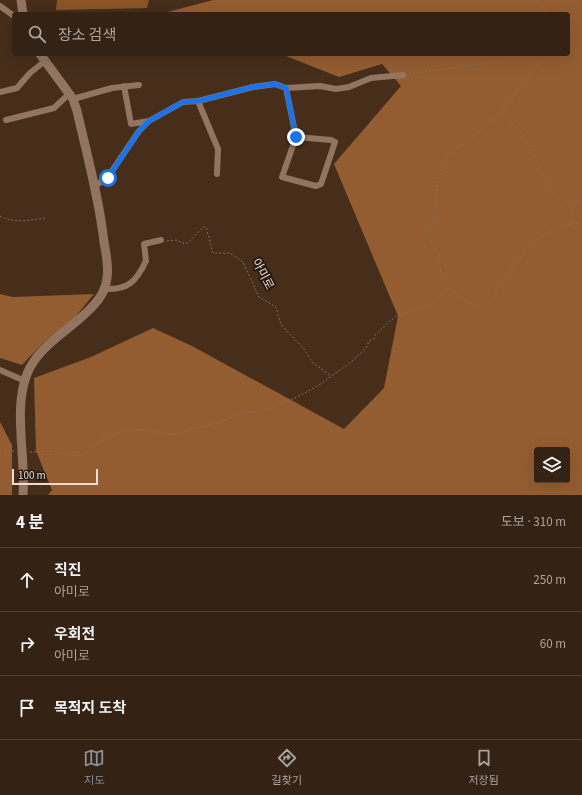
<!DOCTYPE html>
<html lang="ko">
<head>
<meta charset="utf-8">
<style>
	body { margin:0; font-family:"Source Sans 3","Noto Sans KR",sans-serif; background:#3c2a1d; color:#f1f3f6 }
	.controls { position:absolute; right:12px; bottom:12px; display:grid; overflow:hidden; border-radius:4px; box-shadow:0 4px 16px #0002 }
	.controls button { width:36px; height:36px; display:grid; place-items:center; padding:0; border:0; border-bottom:1px solid #4e3f34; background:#342214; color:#f1f3f6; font:20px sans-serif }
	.scale { position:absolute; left:12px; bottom:10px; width:86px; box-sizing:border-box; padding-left:4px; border:2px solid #ebdbd0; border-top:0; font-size:11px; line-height:14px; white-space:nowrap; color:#ebdbd0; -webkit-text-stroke:3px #241911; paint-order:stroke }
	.stop { position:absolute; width:12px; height:12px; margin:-9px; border:3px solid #1a73e8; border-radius:50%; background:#fff }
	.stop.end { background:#1a73e8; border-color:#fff; box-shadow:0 1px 4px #0008 }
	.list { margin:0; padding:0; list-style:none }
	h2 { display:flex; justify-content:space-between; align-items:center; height:52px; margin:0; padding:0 16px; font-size:17px }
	h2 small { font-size:13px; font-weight:400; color:#a9a4a0 }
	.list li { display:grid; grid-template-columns:26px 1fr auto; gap:12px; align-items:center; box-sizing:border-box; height:64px; padding:0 16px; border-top:1px solid #4e3f34 }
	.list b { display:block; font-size:15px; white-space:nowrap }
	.list p { margin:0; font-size:13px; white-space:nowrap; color:#a9a4a0 }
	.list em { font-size:13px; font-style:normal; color:#a9a4a0 }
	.icon { flex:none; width:22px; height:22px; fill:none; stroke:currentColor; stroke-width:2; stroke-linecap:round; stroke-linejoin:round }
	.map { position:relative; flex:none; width:582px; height:495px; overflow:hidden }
	.search { position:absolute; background:#342214; box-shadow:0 4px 16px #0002; left:12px; right:12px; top:12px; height:44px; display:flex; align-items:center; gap:10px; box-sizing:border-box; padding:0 14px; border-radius:4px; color:#a9a4a0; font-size:15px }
	.sheet { height:244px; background:#342214 }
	nav { display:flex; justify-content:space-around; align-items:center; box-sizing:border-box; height:56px; border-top:1px solid #4e3f34; background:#342214; font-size:11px; color:#a9a4a0 }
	nav a { display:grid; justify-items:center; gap:2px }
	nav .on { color:#8c9099 }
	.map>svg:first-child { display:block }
	.forest { fill:#945d31; fill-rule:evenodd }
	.water { fill:#8a5427 }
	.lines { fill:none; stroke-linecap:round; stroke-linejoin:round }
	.path { stroke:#826d5d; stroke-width:1; stroke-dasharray:2 2; stroke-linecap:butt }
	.street { stroke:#927560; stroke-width:6 }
	.secondary { stroke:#927560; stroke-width:9 }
	.route { stroke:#1a73e8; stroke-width:5 }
	.labels { text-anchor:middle; stroke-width:4; stroke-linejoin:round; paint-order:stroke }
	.street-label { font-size:12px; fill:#ebdbd0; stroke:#241911 }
</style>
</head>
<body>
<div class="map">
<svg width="582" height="495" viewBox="0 0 582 495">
	<rect width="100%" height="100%" fill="#462e1b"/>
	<!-- forest -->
	<path class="forest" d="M213,0H582V495H48L52,490L36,451L34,378L91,357L153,328L192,346L344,429L384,388L398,316L334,164L401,86L382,64L339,77L281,54H568V14H160ZM537,450H567V480H537Z
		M0,294L13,297L94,294L71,322L43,343L22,365L0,358Z
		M0,422L12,445V495H0Z"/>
	<!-- water -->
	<path class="water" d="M57,0H149L147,8L56,10Z"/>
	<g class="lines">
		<!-- path -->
		<path class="path" d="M538,0L548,14
			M543,54L537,65L501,112L470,140L453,150L445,160L438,180L430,239L438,253L441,275L455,293L471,304L476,305L489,303C510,269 537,223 582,223
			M409,74L481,64L530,54
			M501,112L524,136L550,188L557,196L573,205L570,223
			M573,205L582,200
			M0,216C14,224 30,220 45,218
			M167,241L176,240L185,244L189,242L203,227H206L213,253H230L243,262L259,297L276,307L281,325L304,349L312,362L330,375
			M0,451H15
			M30,452L53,451L76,456L84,455L91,447L102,441L104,438L123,431L142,430L176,435L187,430L220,422L245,412H258L291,400L316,387L350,363L366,348L369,341L374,339L375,335L396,316L431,304L440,297L448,286"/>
		<!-- street -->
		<path class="street" d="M0,6L14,16
			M124,86L131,124L149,121
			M286,88L320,86L336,89L349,87L371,78L403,75
			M0,92L17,88L30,73L45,61
			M73,99L112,88L139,85
			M198,101L218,149L217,174
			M6,120L54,108L69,94
			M95,186L108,177L139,131L149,121L183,102L198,101L253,87L275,84L286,88L296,137L282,177L316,186L321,184L335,142L331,140L296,137
			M104,289C128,290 136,282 146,261L144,244L161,240
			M0,370L25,381"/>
		<!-- secondary -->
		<path class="secondary" d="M21,0L23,14
			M23,495C26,458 13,408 27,374C38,345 72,329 92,307C99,300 106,289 107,278C109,266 106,254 104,242C99,198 87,155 77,111L73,99L40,54"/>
	</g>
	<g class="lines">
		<!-- route -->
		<path class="route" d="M108,178L139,131L149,121L183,102L198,101L253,87L275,84L286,88L296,137"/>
	</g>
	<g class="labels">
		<!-- street labels -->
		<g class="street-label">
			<text transform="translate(263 274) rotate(62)" y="4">아미로</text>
		</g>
	</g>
</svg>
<div class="controls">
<button><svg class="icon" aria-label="layers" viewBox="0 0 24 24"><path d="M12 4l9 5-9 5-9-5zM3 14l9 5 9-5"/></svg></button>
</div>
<div class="scale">100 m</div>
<div class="stop" style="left:108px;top:178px"></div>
<div class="stop end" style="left:296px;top:137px"></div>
<div class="search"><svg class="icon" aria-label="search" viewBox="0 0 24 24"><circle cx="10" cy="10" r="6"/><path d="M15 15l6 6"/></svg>장소 검색</div>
</div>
<section class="sheet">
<h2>4 분<small>도보 · 310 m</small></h2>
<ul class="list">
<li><svg class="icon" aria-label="ahead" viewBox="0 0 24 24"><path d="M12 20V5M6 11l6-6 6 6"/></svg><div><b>직진</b><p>아미로</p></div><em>250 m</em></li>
<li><svg class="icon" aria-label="right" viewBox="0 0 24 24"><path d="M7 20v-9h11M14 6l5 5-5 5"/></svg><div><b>우회전</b><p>아미로</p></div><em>60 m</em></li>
<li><svg class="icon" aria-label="arrive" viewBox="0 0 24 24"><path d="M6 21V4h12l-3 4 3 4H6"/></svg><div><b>목적지 도착</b></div></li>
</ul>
</section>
<nav>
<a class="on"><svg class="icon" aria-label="map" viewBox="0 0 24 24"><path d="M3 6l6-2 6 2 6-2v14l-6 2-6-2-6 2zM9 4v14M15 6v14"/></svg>지도</a>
<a><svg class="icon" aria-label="directions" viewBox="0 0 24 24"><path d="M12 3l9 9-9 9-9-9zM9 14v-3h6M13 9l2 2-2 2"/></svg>길찾기</a>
<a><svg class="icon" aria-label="saved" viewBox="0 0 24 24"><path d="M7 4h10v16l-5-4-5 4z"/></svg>저장됨</a>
</nav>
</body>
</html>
